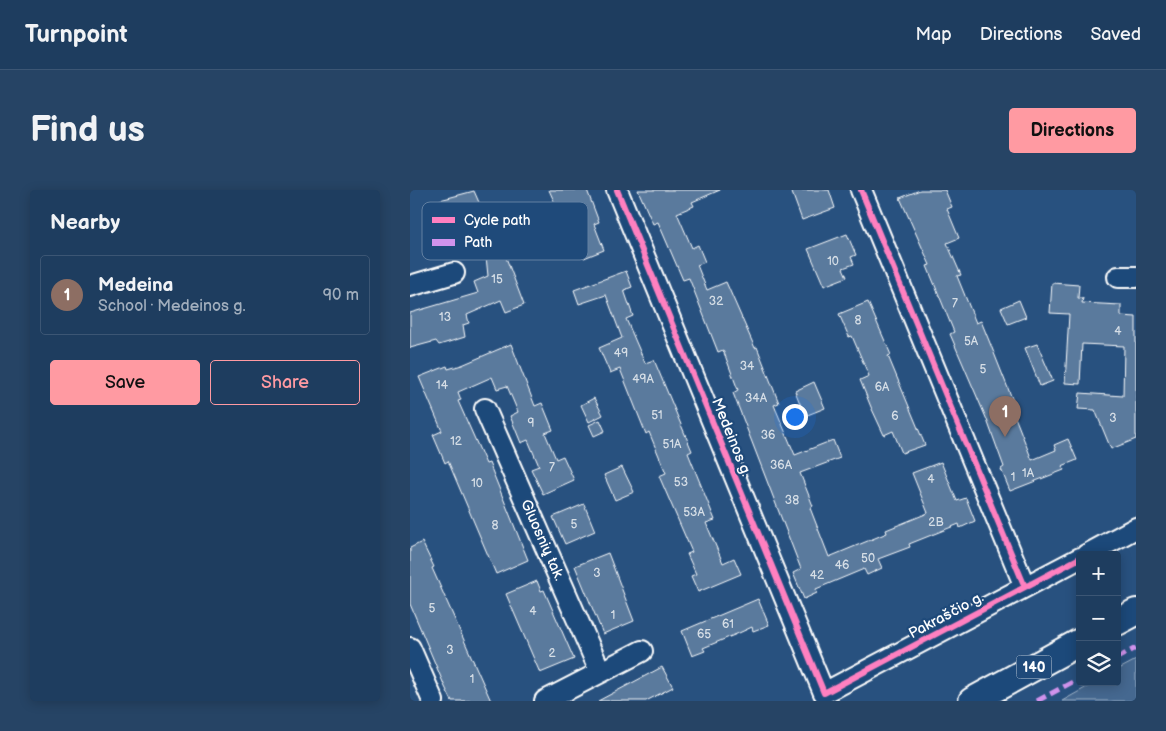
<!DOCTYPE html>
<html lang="en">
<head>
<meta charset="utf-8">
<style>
	body { margin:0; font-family:"Balsamiq Sans",sans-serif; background:#264465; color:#f1f3f6 }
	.controls { position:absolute; right:15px; bottom:15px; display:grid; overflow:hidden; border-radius:5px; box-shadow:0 2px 12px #0003 }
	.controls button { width:45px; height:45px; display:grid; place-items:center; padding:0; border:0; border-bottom:1px solid #3c5674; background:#1e3d5f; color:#f1f3f6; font:25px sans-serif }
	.you { position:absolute; left:384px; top:226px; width:18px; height:18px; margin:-12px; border:4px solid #fff; border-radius:50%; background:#1a73e8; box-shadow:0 0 0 8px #1a73e833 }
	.badge { display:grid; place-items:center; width:32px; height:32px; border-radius:50%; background:#ff9aa2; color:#fff; font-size:16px; font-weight:700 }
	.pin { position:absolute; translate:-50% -41px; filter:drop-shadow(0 1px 2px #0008) }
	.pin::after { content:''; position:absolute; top:26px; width:18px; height:15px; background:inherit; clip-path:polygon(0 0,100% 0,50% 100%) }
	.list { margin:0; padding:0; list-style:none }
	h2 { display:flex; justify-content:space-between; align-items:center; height:65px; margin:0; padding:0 20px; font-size:21px }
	h2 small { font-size:16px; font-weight:400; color:#a1aebd }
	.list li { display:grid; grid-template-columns:32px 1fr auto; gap:15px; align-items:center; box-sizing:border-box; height:80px; margin:0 10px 10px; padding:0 10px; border:1px solid #3c5674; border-radius:5px }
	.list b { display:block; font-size:19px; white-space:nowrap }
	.list p { margin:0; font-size:16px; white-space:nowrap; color:#a1aebd }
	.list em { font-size:16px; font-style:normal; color:#a1aebd }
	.actions { display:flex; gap:10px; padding:15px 20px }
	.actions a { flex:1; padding:11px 0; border:1px solid #ff9aa2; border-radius:5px; text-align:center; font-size:18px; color:#ff9aa2 }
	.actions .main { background:#ff9aa2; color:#111 }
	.icon { flex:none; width:28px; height:28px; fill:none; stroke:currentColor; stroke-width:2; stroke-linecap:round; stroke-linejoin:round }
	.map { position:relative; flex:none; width:726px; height:511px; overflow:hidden; border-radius:5px }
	header { display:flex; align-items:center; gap:30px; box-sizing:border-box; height:70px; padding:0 25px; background:#1e3d5f; border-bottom:1px solid #3c5674 }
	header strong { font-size:24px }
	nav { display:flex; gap:28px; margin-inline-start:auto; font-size:18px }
	.intro { display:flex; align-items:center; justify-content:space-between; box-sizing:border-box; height:120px; padding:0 30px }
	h1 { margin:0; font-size:35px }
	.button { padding:12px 22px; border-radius:5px; background:#ff9aa2; color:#111; font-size:18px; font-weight:700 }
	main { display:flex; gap:30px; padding:0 30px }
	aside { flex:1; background:#1e3d5f; border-radius:5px; box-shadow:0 2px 12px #0003 }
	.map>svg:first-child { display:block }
	.green { fill:#446890; stroke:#a2b4c8 }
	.building { fill:#5a7a9d; stroke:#fff }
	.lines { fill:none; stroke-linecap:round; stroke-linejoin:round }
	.minor-casing { stroke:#fff; stroke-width:24 }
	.major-casing { stroke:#fff; stroke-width:30 }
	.minor { stroke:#1f4a7a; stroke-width:20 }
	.major { stroke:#1f4a7a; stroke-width:26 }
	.quiet { stroke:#d193ec; stroke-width:5; stroke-dasharray:10 5; stroke-linecap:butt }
	.cycleway-casing { stroke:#1f4a7a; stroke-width:9 }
	.cycleway { stroke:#ff80c0; stroke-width:6 }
	.labels { text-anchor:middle; stroke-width:4.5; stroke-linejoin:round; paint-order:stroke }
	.number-label { font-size:12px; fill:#d6dee6 }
	.shield { fill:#1f4a7a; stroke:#bcc9d7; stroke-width:1 }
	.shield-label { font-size:14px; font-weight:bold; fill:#fff }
	.street-label { font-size:15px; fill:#fff; stroke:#1f4a7a }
	.key { fill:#1f4a7a; stroke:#6280a2; stroke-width:1 }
	.key-label { font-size:14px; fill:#fff }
</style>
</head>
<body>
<header>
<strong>Turnpoint</strong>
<nav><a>Map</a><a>Directions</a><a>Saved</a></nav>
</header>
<div class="intro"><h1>Find us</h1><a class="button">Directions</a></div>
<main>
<aside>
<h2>Nearby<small></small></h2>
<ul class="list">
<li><span class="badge" style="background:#8d6e63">1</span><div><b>Medeina</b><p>School · Medeinos g.</p></div><em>90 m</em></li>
</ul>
<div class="actions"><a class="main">Save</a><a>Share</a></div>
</aside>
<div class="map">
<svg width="726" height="511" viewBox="0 0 726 511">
	<rect width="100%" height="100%" fill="#28517f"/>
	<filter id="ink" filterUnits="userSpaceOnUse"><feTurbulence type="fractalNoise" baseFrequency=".02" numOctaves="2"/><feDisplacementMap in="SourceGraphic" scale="10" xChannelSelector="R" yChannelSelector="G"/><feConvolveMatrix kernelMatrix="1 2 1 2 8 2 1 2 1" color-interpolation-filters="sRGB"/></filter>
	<g filter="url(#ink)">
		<!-- green -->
		<path class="green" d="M726,470V511H652L686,492H707V480Z"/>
		<!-- building -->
		<path class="building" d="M139,0H177L189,32L184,34L194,60L174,68L164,43L147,50L137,24L148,20Z
			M228,0H310L282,12L284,16L267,23L282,58L288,55L295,72L287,75L297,100L316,92L345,158L347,157L369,213L364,215L385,265L423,250L430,268L390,283L403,316L400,318L419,367L477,343L476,340L518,323L502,283L531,272L547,311L556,308L565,331L550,338L549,334L499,354L500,357L468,369L472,378L457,385L454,379L406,399L407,403L394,409L383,383L391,379L323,203L328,200L313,160L308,162L279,88L273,90L248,32L243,34Z
			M381,0H419L425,18L392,30Z
			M510,0H535L542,17L537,19L549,48L537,53L551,85L547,86L566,133L571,131L582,158L607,221L603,222L622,270L646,260L644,255L658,249L667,270L652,276L654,280L600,301L591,279L594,277L577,230L540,144L544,142L517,76L520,75L490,8Z
			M64,1L89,58L92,57L114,115L96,122L91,110L57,125L59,133L53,135L55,147L29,155L26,151L0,158V123L68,103L64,92L78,86L74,46L70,48L59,22L35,28L30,10Z
			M437,44L446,65L441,67L444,74L433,78L437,87L414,96L398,59Z
			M216,81L222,97L214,100L223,126L216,129L235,173L244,170L282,261L278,263L305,330L296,333L313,373L324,368L331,384L288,402L281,386L286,384L277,364L282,362L249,286L256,283L239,242L236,244L210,179L200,183L189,158L212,148L196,105L169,114L164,100Z
			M642,93L669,95L668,108H673L672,113L711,115V126L726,127V249L701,259L685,220L668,219L670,203L713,206L714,156L672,154L670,194L655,193L659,124L640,123Z
			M609,110L616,127L598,134L591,118Z
			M458,112L481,165L478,166L515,255L492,263L483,241L474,245L461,217L450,190L459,186L442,146L439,147L429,124Z
			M101,154L125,216L132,213L143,240L135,243L146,269L153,266L164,290L133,304L121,279L129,276L118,250L111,253L100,226L108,222L97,196L87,199L82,187L48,202L51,210L48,211L76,274L79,273L118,370L86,384L38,271L35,273L23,245L32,241L9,187L37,176L38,179L52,175Z
			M627,154L643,191L630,196L615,158Z
			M404,192L415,218L395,226L385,201Z
			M184,208L193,225L179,232L171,215Z
			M190,230L195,241L184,246L179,235Z
			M212,277L224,302L205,310L194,285Z
			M174,314L185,341L155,354L143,327Z
			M12,352L24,377L22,378L81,511H42L35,497L0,414V358Z
			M198,363L224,431L193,444L165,376Z
			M127,391L131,401L134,400L164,469L130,483L96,404Z
			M348,409L359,435L343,441L342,437L329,443L293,458L295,461L282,466L272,441Z
			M252,477L263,497L236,511H188Z"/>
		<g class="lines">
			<defs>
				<path id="minor" d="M207,0L414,503L670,368
					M451,0L615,397
					M708,87H726
					M0,96L44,83
					M75,219L190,481
					M676,365L726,338
					M0,458L23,511
					M135,511L232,461"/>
				<path id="major" d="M707,432L726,422
					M562,511L670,452"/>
			</defs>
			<!-- minor casing -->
			<use href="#minor" class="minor-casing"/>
			<!-- major casing -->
			<use href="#major" class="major-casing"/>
			<!-- minor -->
			<use href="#minor" class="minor"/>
			<!-- major -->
			<use href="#major" class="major"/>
			<!-- quiet -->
			<path class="quiet" d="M707,468L726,458
				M627,511L670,488"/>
			<defs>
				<path id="cycleway" d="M207,0L414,503L670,368
					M451,0L615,397"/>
			</defs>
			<!-- cycleway casing -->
			<use href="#cycleway" class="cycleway-casing"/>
			<!-- cycleway -->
			<use href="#cycleway" class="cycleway"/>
		</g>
	</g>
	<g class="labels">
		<!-- number labels -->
		<g class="number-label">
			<text x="423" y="75">10</text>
			<text x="87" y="93">15</text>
			<text x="306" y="115">32</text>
			<text x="545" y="117">7</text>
			<text x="35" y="131">13</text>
			<text x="448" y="134">8</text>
			<text x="708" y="145">4</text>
			<text x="561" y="155">5A</text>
			<text x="211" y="167">49</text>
			<text x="337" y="180">34</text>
			<text x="573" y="183">5</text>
			<text x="233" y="193">49A</text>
			<text x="32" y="199">14</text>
			<text x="472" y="201">6A</text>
			<text x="346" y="212">34A</text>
			<text x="247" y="229">51</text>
			<text x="485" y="230">6</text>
			<text x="703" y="232">3</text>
			<text x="121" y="237">9</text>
			<text x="358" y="249">36</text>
			<text x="46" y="255">12</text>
			<text x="262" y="258">51A</text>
			<text x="371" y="279">36A</text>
			<text x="142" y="281">7</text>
			<text x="618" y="287">1A</text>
			<text x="603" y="291">1</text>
			<text x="521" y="293">4</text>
			<text x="271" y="296">53</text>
			<text x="67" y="297">10</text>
			<text x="382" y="314">38</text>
			<text x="284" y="326">53A</text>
			<text x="526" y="336">2B</text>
			<text x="164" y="338">5</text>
			<text x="85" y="339">8</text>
			<text x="458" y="372">50</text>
			<text x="432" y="379">46</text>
			<text x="187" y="387">3</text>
			<text x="407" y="389">42</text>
			<text x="22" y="422">5</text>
			<text x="123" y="425">4</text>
			<text x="203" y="429">1</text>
			<text x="318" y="438">61</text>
			<text x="294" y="448">65</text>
			<text x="40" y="464">3</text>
			<text x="142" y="467">2</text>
			<text x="62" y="493">1</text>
		</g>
		<!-- shield labels -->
		<rect class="shield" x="606.5" y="465.5" width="35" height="23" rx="4"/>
		<g class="shield-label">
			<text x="624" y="482">140</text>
		</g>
		<!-- street labels -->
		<g class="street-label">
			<text transform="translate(322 247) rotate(68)" y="5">Medeinos g.</text>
			<text transform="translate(133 350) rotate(66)" y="5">Gluosnių tak.</text>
			<text transform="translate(536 425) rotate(-28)" y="5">Pakraščio g.</text>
		</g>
	</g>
	<!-- legend -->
	<rect x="12" y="12" width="166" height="58" rx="8" class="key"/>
	<rect x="22" y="27" width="23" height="6" fill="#ff80c0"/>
	<rect x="22" y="49" width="23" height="7" fill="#d193ec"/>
	<g class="key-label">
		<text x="54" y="35">Cycle path</text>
		<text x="54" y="57">Path</text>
	</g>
</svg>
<div class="controls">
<button>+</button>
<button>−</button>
<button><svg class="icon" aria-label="layers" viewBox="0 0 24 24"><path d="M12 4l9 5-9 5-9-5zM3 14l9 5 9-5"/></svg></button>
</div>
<div class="you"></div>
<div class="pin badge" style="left:595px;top:247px;background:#8d6e63">1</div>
</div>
</main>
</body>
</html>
